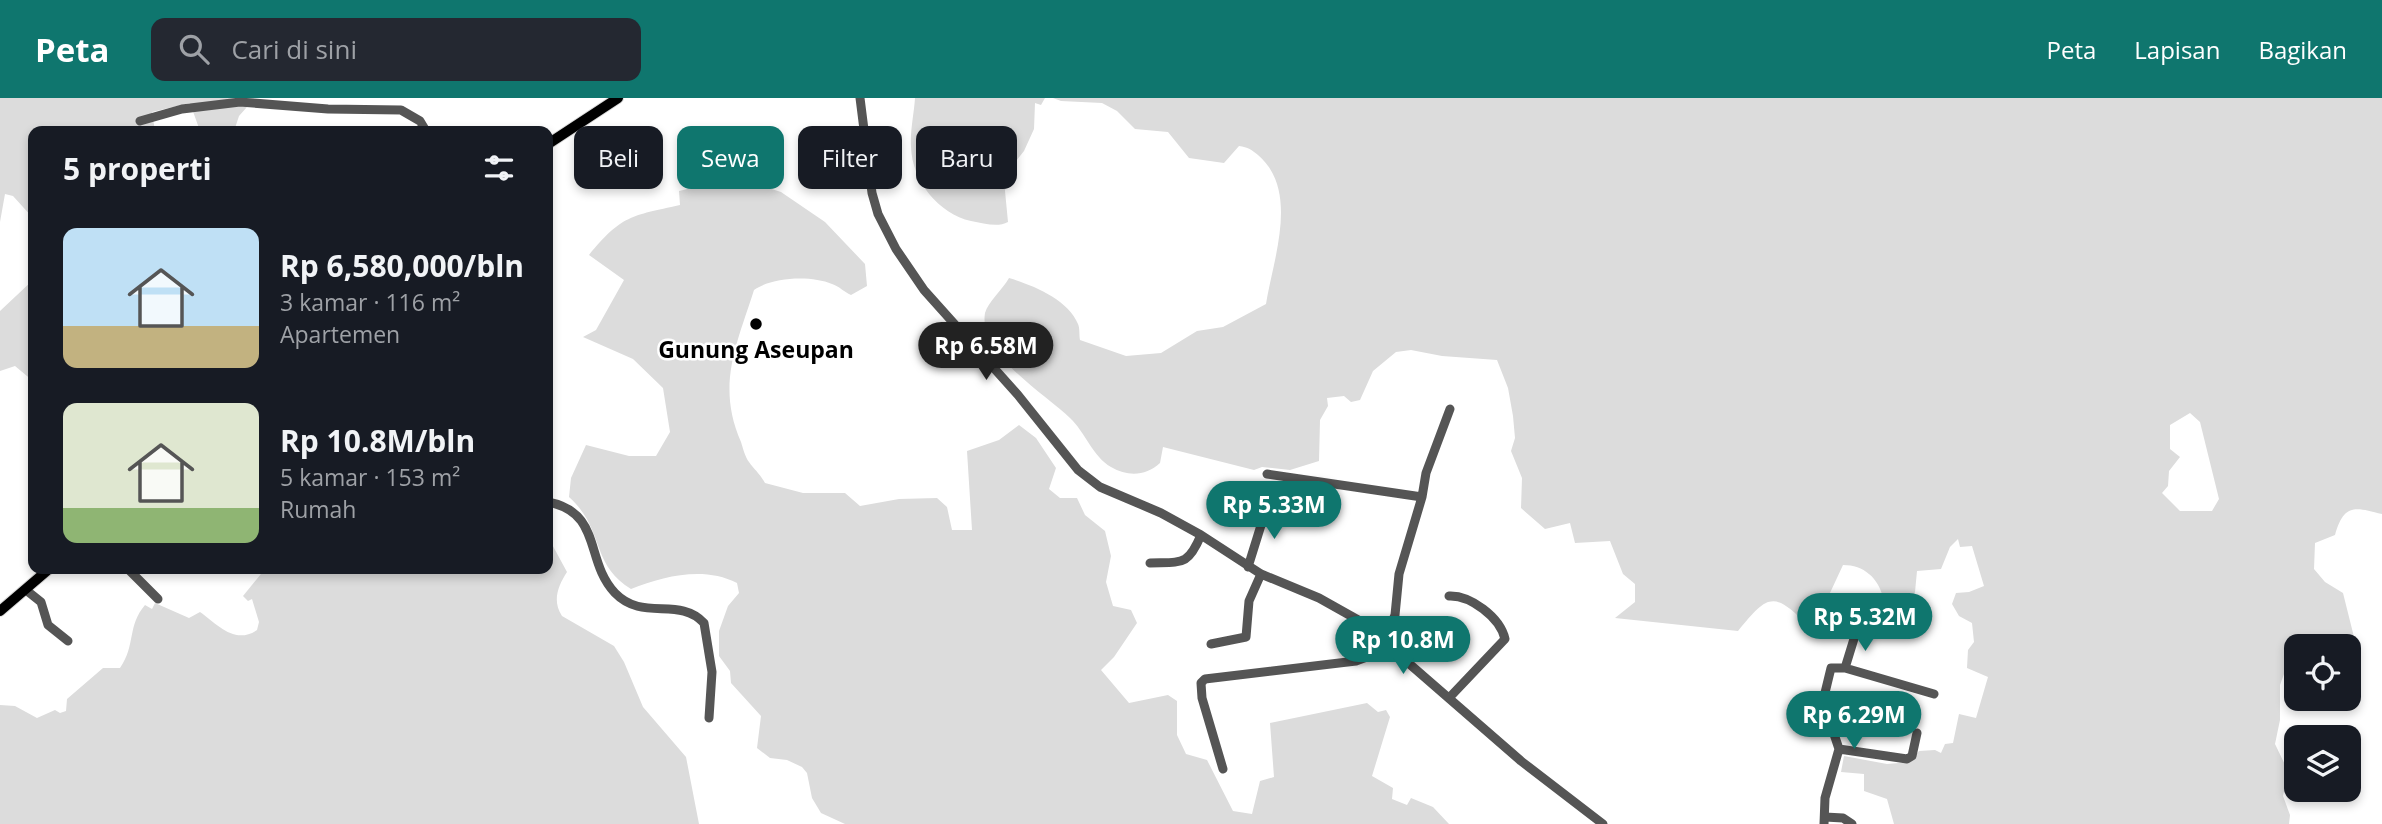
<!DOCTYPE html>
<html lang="id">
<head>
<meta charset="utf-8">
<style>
  body { margin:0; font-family:"Open Sans",sans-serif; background:#242831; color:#f1f3f6; height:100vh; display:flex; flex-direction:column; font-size:26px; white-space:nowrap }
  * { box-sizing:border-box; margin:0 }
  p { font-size:23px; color:#9ea1a6 }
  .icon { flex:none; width:38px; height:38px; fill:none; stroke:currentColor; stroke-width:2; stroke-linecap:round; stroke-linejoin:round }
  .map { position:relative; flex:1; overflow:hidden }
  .details { position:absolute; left:28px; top:28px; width:525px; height:448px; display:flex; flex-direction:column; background:#171b24; border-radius:14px; box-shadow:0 4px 10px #0003 }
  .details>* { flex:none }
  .hud { position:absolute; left:574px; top:28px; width:665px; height:63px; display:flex; gap:14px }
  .fabs { position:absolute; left:2284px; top:536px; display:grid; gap:14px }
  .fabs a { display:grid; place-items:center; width:77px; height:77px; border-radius:14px; background:#171b24; box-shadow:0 4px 10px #0003; font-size:35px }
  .price { position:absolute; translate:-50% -60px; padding:0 16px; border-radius:24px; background:#0f766e; color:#fff; font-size:23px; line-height:46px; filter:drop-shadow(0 2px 4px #0008) }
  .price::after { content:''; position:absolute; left:50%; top:42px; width:21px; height:16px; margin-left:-10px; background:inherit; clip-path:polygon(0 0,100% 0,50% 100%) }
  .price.on { background:#222; color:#fff }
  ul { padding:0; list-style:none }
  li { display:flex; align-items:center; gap:21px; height:175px; padding:0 35px }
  li span { display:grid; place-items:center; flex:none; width:196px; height:140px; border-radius:14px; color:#555 }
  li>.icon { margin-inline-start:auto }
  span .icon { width:84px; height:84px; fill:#fffc; stroke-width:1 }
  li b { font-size:30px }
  h2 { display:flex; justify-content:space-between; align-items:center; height:84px; padding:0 35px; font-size:30px }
  .tag { padding:0 24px; border-radius:14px; background:#171b24; box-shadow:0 4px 10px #0003; font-size:24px; line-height:63px }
  .tag.on { background:#0f766e; color:#fff }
  header { display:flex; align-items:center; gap:42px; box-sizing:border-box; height:98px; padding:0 35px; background:#0f766e; color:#fff }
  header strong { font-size:33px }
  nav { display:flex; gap:38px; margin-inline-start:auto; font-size:24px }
  .search { width:490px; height:63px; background:#242831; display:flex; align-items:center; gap:18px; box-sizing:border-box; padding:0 24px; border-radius:14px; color:#9ea1a6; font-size:26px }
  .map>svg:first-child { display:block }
  .green { fill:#dcdcdc; fill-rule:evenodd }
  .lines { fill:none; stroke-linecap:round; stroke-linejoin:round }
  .major-casing { stroke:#dbdbdb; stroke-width:12 }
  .minor { stroke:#555; stroke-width:9 }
  .major { stroke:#000; stroke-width:10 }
  .poi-dot { fill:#000; stroke:#fff; stroke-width:2.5 }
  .labels { text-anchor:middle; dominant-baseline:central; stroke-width:5; stroke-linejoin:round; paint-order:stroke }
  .poi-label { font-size:23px; font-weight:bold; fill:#000; stroke:#fff }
</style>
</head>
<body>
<header>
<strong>Peta</strong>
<div class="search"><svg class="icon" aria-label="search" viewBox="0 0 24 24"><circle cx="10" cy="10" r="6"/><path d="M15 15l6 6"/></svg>Cari di sini</div>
<nav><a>Peta</a><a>Lapisan</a><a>Bagikan</a></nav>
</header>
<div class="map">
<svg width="2382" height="726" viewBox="0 0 2382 726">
  <rect width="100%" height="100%" fill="#fff"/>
  <path class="green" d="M 0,0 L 255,0 L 239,18 L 234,33 L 200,33 L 190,5 L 152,14 L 155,33 L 33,33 L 33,120 L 13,98 L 5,96 L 0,124 Z
    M 915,0 L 1045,0 L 1041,7 L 1035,5 L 1034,31 L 1024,53 L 1007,74 L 1005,93 L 1008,124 C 997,130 984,125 971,123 C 939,116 912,83 911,49 C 910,32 914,16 915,0 Z
    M 1053,0 L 2382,0 L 2382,416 C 2355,409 2344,405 2335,437 L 2315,445 L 2314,471 L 2325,484 L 2343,495 L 2354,539 L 2354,578 L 2349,577 L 2348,548 L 2296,548 L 2296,574 L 2284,576 L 2280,587 L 2280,622 L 2275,646 L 2288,673 L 2283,698 L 2290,717 L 2289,726 L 1894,726 L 1887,701 L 1864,693 L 1864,676 L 1841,674 L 1844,658 L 1887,666 L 1910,664 L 1919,653 L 1935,652 L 1941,655 L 1945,646 L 1953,645 L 1959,616 L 1976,620 L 1988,579 L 1967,570 L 1968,552 L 1974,544 L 1972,525 L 1959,518 L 1952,506 L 1956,495 L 1969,494 L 1984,488 L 1972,448 L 1960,449 L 1958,441 L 1950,449 L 1941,471 L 1917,473 L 1915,494 L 1909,508 L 1883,499 C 1878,480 1864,467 1843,467 L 1816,525 L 1808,528 C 1773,491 1767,498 1738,533 L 1615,520 L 1635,504 L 1635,486 L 1623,476 L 1610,443 L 1575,445 L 1570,425 L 1545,431 L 1521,410 L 1522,380 L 1511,353 L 1515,340 L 1513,318 L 1508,290 L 1497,262 L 1442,258 L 1411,252 L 1396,254 L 1373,273 L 1360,302 L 1351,304 L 1344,298 L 1327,300 L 1328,308 L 1320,322 L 1319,363 L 1290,372 L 1262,369 L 1254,372 L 1163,349 L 1160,365 C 1146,378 1128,379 1111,369 C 1093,359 1085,334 1070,320 C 1045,296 978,256 985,215 C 988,204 1003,191 1009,180 C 1032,187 1068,201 1078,226 C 1080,230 1079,237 1080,242 L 1126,258 L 1161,255 L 1197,233 L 1223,229 L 1266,206 C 1273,161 1300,93 1258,57 C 1252,52 1248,49 1239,48 L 1224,65 L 1189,60 L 1168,34 L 1135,31 L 1117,13 L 1102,5 L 1061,3 ZM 2190,315 L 2200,324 L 2219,401 L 2212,413 L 2180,413 L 2162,395 L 2168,388 L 2169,373 L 2180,359 L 2170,351 L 2170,327 Z
    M 753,85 L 781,94 L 825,124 L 865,166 L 867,188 L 851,197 C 844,194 839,188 832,186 C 811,177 772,179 754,192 C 737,246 716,287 741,344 C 743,350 745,359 749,364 C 754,371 760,376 765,385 L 803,395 L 845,395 L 860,408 L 899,401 L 937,400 L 947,409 L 952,432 L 972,432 L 967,353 L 999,342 L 1019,327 L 1036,340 L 1056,370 L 1049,391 L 1060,400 L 1077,400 L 1085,417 L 1105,433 L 1111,458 L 1106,484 L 1113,508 L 1131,512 L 1137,525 L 1114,559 L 1101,572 L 1129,605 L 1168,597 L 1177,603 L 1177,637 L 1186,656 L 1207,662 L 1233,713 L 1252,716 L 1260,683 L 1274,679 L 1270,625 L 1367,605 L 1378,614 L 1386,612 L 1390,619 L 1372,678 L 1393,690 L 1392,701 L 1407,707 L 1411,700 L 1433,709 L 1449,726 L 845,726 L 821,715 L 812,700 L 807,675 L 802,669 L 787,662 L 770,660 L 757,650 L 761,618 L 731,585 L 730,573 L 719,558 L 719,533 L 728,508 L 739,495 L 737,485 C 704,468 664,478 631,491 C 590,466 605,431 569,399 L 571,380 L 586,347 L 629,358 L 656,358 L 670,334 L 663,290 L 633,261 L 583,239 L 596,232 L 624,182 L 589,157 C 622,117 631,118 680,107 L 679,93 L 696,89 Z
    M 33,182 L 33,283 L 15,268 L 0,273 L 0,213 Z
    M 548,439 L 567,474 C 558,488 552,503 562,518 L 614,548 L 624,564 L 643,609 L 686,659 L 699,726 L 0,726 L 0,607 L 15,608 L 37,620 L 55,612 L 60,615 L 66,613 L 67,601 L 103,570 L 120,570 C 136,547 127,528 145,507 L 152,511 L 155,505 L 189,520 L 200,514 C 218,527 235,547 257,532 L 259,524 L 252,501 L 248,503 L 243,498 L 265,471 L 548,471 Z"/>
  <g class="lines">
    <defs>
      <path id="major" d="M 548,46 L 618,0
        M 0,513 L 49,471"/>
    </defs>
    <use href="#major" class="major-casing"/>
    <path class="minor" d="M 860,0 L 872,95 L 878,116 L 896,151 L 924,192 L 1018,297 L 1078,372 L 1100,389 L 1161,415 L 1201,437 L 1261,476 L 1319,500 L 1360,523 L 1521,663 L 1603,726
      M 140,23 L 182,11 L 240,4 L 328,11 L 401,12 L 420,23 L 426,33
      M 548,329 L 548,345
      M 1267,376 L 1422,399
      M 548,404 C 603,415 584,462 615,495 C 643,524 679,498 704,525 L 712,574 L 709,620
      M 1150,465 C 1182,464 1188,468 1201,437
      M 1248,469 L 1267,408
      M 128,471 L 158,501
      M 26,492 L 41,504 L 48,527 L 68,543
      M 1384,542 L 1395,517 L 1399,476 L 1422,399 L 1426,375 L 1450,311
      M 1211,546 L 1246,539 L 1249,503 L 1261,476
      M 1845,570 L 1857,531
      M 1449,600 L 1505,541 C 1500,519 1470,497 1449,498
      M 1839,651 L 1907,661 L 1912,658 L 1917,635
      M 1223,671 L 1202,600 L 1201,585 L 1205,581 L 1356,563 L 1391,550
      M 1825,719 L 1843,720 L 1852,726
      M 1824,726 L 1825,700 L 1839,651 L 1823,603 L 1831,570 L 1845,570 L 1934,596"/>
    <use href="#major" class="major"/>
  </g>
  <circle class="poi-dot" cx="756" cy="226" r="7"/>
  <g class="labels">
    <g class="poi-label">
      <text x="756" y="251">Gunung Aseupan</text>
    </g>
  </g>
</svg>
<div class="fabs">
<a><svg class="icon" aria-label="locate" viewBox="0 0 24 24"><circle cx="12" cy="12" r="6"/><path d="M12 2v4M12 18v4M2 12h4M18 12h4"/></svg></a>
<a><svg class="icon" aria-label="layers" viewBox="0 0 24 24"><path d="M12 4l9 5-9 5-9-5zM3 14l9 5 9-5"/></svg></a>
</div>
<b class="price on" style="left:986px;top:284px">Rp 6.58M</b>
<b class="price" style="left:1274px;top:443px">Rp 5.33M</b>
<b class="price" style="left:1865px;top:555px">Rp 5.32M</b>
<b class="price" style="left:1403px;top:578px">Rp 10.8M</b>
<b class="price" style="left:1854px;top:653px">Rp 6.29M</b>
<div class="hud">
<a class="tag">Beli</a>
<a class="tag on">Sewa</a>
<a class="tag">Filter</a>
<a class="tag">Baru</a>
</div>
<section class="details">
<h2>5 properti<svg class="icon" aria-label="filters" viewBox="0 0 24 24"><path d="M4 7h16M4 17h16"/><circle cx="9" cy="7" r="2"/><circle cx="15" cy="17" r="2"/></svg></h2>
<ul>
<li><span style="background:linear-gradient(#bfe0f5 70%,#c2b280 0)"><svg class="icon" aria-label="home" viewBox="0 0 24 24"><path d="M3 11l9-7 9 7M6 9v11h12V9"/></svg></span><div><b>Rp 6,580,000/bln</b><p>3 kamar · 116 m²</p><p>Apartemen</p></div></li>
<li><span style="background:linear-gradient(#dfe7d0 75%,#8fb573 0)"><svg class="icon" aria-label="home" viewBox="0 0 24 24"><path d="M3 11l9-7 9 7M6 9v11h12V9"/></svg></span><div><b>Rp 10.8M/bln</b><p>5 kamar · 153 m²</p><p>Rumah</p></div></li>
</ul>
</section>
</div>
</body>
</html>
